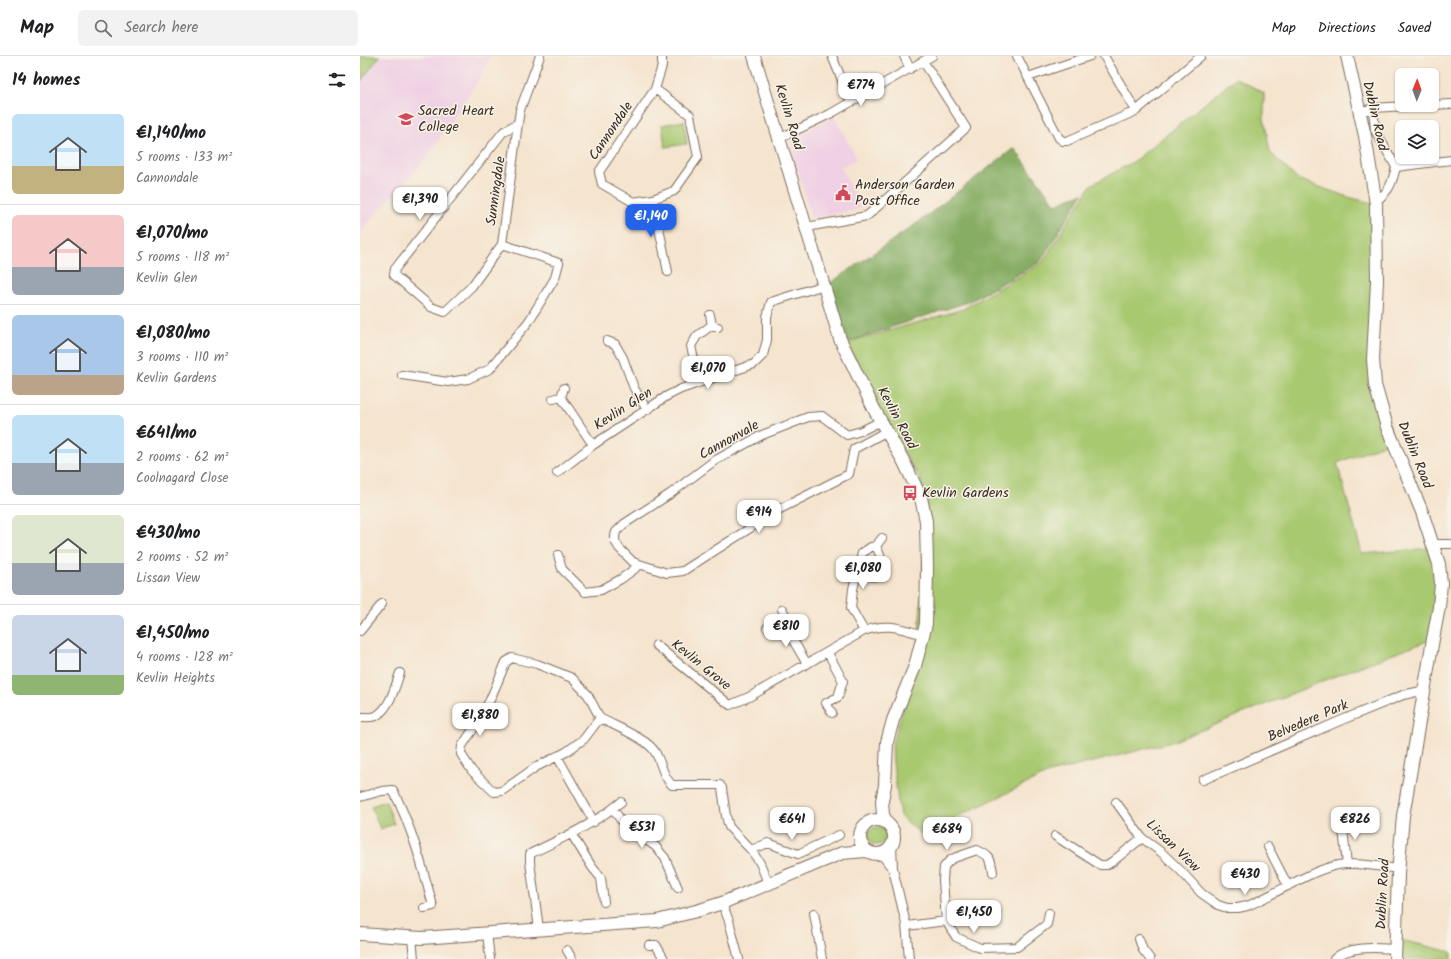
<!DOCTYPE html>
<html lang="en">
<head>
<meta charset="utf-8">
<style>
  body { margin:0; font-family:Kalam,sans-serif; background:#f2f2f2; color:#202124; height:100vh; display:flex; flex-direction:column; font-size:15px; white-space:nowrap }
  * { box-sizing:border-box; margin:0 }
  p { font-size:13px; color:#757577 }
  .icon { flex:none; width:22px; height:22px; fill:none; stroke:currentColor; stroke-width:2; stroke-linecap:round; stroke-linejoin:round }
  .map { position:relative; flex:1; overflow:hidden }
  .panel { display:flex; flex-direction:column; background:#fff; width:360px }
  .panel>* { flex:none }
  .needle { width:26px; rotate:1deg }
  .controls { position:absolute; left:1035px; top:12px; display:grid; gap:8px }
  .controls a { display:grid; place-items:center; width:44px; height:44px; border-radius:6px; background:#fff; box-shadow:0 1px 3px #0004; font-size:20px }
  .price { position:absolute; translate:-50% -34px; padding:0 9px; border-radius:8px; background:#fff; color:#222; font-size:13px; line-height:26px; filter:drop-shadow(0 1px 2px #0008) }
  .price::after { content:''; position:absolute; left:50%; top:24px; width:12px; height:9px; margin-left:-6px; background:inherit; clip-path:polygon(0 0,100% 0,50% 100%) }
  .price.current { background:#2563eb; color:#fff }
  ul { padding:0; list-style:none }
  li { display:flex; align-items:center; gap:12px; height:100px; padding:0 12px }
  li+li { border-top:1px solid #e0e0e0 }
  li span { display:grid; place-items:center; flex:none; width:112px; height:80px; border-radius:6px; color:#555 }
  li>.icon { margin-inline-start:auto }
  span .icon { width:48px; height:48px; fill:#fffc; stroke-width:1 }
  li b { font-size:17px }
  h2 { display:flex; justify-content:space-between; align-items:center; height:48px; padding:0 12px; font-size:17px }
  header { display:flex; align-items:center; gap:24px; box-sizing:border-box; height:56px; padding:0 20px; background:#fff; border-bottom:1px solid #e0e0e0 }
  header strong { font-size:19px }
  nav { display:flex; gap:22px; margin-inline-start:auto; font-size:14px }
  .search { width:280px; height:36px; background:#f2f2f2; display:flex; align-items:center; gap:10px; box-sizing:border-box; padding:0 14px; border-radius:6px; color:#757577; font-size:15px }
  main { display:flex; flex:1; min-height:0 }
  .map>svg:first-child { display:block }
  .built { fill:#f0d0e4 }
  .green { fill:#a9c971; stroke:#727a48 }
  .forest { fill:#86ad63; stroke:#606c40 }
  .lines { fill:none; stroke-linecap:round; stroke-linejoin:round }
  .street-casing { stroke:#7c6b5c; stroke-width:10 }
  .secondary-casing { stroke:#7c6b5c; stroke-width:14 }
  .street { stroke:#fff; stroke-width:8 }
  .secondary { stroke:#fff; stroke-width:12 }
  .labels { text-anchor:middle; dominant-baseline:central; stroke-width:3; stroke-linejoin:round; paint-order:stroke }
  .poi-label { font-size:14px; fill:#3b2a1e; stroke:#f7f3e8; text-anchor:start }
  .street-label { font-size:14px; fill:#3b2a1e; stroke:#f7f3e8 }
</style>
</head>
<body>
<header>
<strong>Map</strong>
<div class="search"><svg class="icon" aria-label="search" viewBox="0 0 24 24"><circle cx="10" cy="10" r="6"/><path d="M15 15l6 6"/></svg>Search here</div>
<nav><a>Map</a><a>Directions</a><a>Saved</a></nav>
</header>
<main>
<section class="panel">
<h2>14 homes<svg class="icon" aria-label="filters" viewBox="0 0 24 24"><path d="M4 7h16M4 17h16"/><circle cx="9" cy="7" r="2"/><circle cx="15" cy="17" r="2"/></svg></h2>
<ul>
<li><span style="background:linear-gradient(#bfe0f5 65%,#c2b280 0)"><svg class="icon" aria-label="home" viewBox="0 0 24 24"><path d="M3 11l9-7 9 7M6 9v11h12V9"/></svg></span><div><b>€1,140/mo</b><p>5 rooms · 133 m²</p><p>Cannondale</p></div></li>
<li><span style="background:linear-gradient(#f6c9c9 65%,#9aa5b1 0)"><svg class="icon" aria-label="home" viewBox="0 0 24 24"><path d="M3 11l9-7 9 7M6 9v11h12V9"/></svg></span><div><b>€1,070/mo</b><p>5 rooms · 118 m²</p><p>Kevlin Glen</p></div></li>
<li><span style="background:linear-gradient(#a9c7e8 75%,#b9a48a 0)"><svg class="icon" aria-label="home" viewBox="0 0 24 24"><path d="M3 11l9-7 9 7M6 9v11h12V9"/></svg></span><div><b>€1,080/mo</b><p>3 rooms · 110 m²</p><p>Kevlin Gardens</p></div></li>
<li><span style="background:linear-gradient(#bfe0f5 60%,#9aa5b1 0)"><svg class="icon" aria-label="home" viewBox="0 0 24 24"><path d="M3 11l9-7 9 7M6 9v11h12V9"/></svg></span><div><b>€641/mo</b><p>2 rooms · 62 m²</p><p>Coolnagard Close</p></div></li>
<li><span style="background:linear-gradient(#dfe7d0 60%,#9aa5b1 0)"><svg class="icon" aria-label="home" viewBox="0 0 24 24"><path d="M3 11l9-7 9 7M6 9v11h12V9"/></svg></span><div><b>€430/mo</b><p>2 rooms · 52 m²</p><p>Lissan View</p></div></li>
<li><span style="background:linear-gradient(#c9d6e8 75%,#8fb573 0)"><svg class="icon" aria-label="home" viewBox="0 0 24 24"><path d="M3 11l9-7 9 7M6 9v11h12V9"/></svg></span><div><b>€1,450/mo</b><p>4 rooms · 128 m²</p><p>Kevlin Heights</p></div></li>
</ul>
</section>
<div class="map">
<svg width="1091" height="903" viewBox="0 0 1091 903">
  <rect width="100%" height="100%" fill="#f7f3e8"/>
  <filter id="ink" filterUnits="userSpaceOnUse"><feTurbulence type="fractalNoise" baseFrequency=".025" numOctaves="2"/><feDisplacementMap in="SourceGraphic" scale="8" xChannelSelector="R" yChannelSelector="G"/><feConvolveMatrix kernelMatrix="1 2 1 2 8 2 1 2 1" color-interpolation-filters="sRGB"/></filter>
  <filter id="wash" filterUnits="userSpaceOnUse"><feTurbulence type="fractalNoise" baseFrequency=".012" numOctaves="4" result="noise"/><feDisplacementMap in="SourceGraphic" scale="16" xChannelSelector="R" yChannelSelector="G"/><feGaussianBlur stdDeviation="0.9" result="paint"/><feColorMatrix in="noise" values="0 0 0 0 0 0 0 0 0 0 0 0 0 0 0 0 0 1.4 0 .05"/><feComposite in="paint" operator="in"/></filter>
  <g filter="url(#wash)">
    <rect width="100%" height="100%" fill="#f5e4ce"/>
    <path class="built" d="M 0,0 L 131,0 L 119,23 L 66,103 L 7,168 L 0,179 Z
      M 474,60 L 497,103 L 481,111 L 500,153 L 451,162 L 430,84 Z"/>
    <path class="green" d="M 0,0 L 20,0 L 0,26 Z
      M 876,22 L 904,37 L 904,62 L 910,96 L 937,123 L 988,141 L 1016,148 L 1013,303 L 1033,385 L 977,407 L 1002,498 L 1071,492 L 1079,508 L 1073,583 L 988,615 L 812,686 L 689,717 L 561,778 L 540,760 L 533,707 L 532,688 L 545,647 L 557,613 L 567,443 L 560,423 L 530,373 L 487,288 L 498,283 L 525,276 L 603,253 L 682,207 L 731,129 L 773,106 Z
      M 324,65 L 327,88 L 305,91 L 302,69 Z
      M 26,745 L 34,768 L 20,773 L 11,750 Z
      M508 780a9 9 0 1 1 18 0a9 9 0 1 1-18 0Z
      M 1037,883 L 1091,896 L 1091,903 L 1037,903 Z"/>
    <path class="forest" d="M 654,92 L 695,148 L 723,137 L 680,206 L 611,245 L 484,287 L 466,230 L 556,168 Z"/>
  </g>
  <g filter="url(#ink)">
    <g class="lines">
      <defs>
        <path id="street" d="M 472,0 L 491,46
          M 544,0 L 550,13
          M 657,0 L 699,82 L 703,85 L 707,85 L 776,55 L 841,0
          M 744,0 L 776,55
          M 668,21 L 730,0
          M 295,33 L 330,59 L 338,101 L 314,135 L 293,143 L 273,146 L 242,128 L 239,116 L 295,33 L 302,10 L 302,0
          M 1072,49 L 1091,48
          M 1013,52 L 1015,74 L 1036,111
          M 999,56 L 1013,52 L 1063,49
          M 158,67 L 143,76 L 35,213 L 34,219 L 71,251 L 85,256 L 112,230 L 142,188 L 158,67 L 160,54 L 180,0
          M 420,82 L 470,58 L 572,0
          M 293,143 L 308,216
          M 1016,145 C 1030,135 1032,127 1036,111 L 1091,104
          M 447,171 L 507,160 L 606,72 L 563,5
          M 350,259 L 352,269 L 358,271
          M 247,285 L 255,288 L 263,302 L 274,332 L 287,354
          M 42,319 L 88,326 L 108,323 L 130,313 L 169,265 L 195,222 L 199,207 L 142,188
          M 339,326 L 331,290 L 337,280 L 352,269
          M 201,341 L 233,389
          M 193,343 L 201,341 L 204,332
          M 521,365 L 501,375 L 487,379 L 462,360 L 448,361 L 402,379 L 354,405 L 310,438 L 264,468 L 256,476 L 255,480 L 255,485 L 259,492 L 273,506 L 307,517 L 323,515 L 420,453 L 489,418 L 494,393 L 527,375
          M 197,417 L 233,389 L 307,340 L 321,333 L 394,308 L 403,299 L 407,284 L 407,261 L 411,246 L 464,229
          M 1073,488 L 1091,488
          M 198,499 L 202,513 L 225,536 L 241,534 L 261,523 L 280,509
          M 520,499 L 516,490 L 522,482
          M 497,515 C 507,519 512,524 522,517
          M 407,572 L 430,579 L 447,608
          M 0,575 L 22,548
          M 504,575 L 491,552 L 493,533 L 502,497 L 511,491 L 516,490
          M 420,576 L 427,562 L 422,553
          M 296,589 L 370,649 L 389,641 L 504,575 C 528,566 541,573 564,579
          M 468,597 L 483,625 L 478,641 L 466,647 L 472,657
          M 152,602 L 177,608 L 212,622 L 228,639 L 240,662 L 224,683 L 206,696 L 176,711 L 142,735 L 134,736 L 112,715 L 101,698 L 102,690 L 116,669 L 130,644 L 146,606 Z
          M 0,661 C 5,661 12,662 16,660 C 30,652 35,631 40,617
          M 240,662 C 254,670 288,683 295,696 C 302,707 302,720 312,729 L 360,729 L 362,732 L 366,760 L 369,771 L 391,794 L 400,807 L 408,827
          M 197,700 L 234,766
          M 843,724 L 982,664 L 1043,639 L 1065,634
          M 0,741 L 22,735 L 33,734 C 52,772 62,809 73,850 L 64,852
          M 756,746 L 782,782 L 801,796 L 822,816 L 841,837 L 858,849 L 867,852 L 878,852 L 887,850 C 915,839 958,809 986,808 C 1003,807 1022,811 1039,813
          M 253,753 L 260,763 L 274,776 L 295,790 L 305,802 L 318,832
          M 982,765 L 987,808
          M 212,779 L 232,811 L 241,822 L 244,846
          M 695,780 L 740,809 L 747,809 L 753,805 L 782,782
          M 532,790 L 533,813 L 546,868 L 549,903
          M 908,791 L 928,830
          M 391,794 L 408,787 L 438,798 L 479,779
          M 521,798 L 532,812
          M 362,847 L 369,865 L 379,903
          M 454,857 L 462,903
          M 586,865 L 583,824 L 584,811 L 589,805 L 594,802 L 617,794 C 630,800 631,802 633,816
          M 547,870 L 586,865 L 596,881 L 620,892 L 657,891 L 687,868 L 689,857
          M 179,873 L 170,806 L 170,798 C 202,782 233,769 261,746
          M 127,877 L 130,903
          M 52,881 L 54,903
          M 779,883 L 783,894 L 790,903
          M 289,889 L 296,889 L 304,903
          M 207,894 L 212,903
          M 974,903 C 988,889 1017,892 1035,893"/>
        <path id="secondary" d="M 394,0 L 480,283 L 514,353 L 544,406 L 561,442 L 566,465 L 567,512 L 566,568 L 555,610 L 533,664 L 527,686 L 525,729 L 522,745 L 523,759 L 527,767
          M 987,0 L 1005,80 L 1016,148 L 1017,225 L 1013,303 L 1015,329 L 1027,371 L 1062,456 L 1079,508 L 1081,527 L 1079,551 L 1073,583 L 1043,760 L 1038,818 L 1035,903
          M500 781a17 17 0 1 1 34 0a17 17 0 1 1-34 0Z
          M 0,878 L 62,882 L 297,865 L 340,854 L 362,847 L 482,797 L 506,795"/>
      </defs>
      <use href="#street" class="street-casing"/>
      <use href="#secondary" class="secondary-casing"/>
      <use href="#street" class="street"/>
      <use href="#secondary" class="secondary"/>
    </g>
  </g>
  <defs>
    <symbol id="university-bare" viewBox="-9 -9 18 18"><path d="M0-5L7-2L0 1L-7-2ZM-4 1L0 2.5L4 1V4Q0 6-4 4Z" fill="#d1495b" stroke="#f7f3e8" stroke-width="2.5" paint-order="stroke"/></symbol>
    <symbol id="civic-bare" viewBox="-9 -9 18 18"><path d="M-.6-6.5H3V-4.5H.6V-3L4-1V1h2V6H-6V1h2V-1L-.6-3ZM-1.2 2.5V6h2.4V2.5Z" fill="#d1495b" stroke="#f7f3e8" stroke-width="2.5" paint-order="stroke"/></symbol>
    <symbol id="bus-bare" viewBox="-9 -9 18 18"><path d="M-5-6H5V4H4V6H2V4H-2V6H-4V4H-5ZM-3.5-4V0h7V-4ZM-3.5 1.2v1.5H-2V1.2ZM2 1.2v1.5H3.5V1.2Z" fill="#d1495b" stroke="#f7f3e8" stroke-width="2.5" paint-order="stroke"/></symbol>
  </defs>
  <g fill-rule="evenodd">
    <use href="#university-bare" x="35" y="52" width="22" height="22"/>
    <use href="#civic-bare" x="472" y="126" width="22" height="22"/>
    <use href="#bus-bare" x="539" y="426" width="22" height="22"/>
  </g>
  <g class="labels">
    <g class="poi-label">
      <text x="58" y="55">Sacred Heart<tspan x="58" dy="16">College</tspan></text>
      <text x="495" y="129">Anderson Garden<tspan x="495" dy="16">Post Office</tspan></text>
      <text x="562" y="437">Kevlin Gardens</text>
    </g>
    <g class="street-label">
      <text transform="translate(1015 60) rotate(77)">Dublin Road</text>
      <text transform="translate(429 61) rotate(73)">Kevlin Road</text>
      <text transform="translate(251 75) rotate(-56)">Cannondale</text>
      <text transform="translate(136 135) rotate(-82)">Sunningdale</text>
      <text transform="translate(263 353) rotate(-33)">Kevlin Glen</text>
      <text transform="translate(537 362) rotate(62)">Kevlin Road</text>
      <text transform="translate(369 384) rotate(-29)">Cannonvale</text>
      <text transform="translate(1055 399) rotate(68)">Dublin Road</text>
      <text transform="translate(341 609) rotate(39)">Kevlin Grove</text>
      <text transform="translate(948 665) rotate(-23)">Belvedere Park</text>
      <text transform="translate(813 790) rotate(44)">Lissan View</text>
      <text transform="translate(1023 838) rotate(-87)">Dublin Road</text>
    </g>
  </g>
</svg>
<div class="controls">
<a><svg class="needle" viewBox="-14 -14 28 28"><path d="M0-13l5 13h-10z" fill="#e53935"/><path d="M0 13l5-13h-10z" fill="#757577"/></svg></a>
<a><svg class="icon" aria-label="layers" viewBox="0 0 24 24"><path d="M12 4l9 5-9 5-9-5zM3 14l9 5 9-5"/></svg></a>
</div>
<b class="price" style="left:501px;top:51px">€774</b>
<b class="price" style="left:60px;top:165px">€1,390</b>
<b class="price current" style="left:291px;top:182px">€1,140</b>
<b class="price" style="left:348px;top:334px">€1,070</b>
<b class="price" style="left:399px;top:478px">€914</b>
<b class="price" style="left:503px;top:534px">€1,080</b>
<b class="price" style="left:426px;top:592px">€810</b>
<b class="price" style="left:120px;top:681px">€1,880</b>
<b class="price" style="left:432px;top:785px">€641</b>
<b class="price" style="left:995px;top:785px">€826</b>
<b class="price" style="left:282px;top:793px">€531</b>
<b class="price" style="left:587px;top:795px">€684</b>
<b class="price" style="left:885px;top:840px">€430</b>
<b class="price" style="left:614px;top:878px">€1,450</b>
</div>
</main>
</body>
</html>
